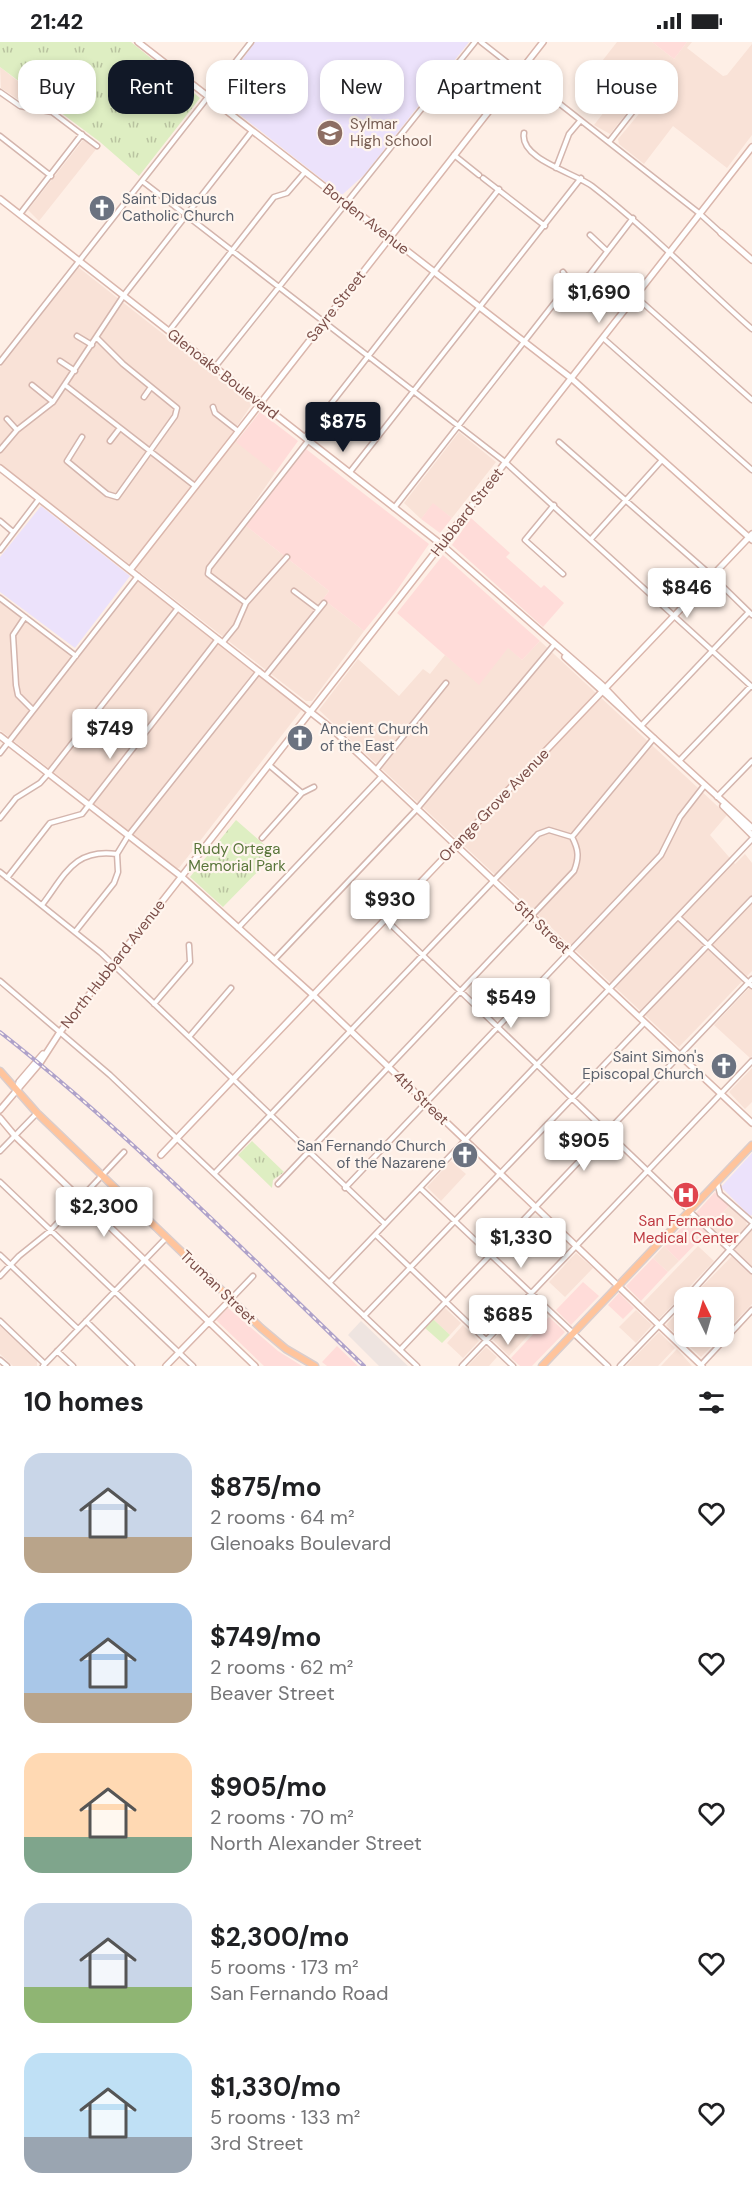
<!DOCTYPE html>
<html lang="en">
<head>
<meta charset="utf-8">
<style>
  body { margin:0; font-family:"DM Sans",sans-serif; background:#f6f6f6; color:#202124; height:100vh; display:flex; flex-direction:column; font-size:22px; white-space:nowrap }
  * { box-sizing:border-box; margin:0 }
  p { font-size:20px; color:#757577 }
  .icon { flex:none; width:33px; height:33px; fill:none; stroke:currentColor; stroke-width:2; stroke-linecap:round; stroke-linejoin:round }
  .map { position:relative; height:1324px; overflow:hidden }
  .side { display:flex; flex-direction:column; background:#fff; flex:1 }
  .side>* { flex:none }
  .banner { position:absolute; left:18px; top:18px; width:717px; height:54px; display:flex; gap:12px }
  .needle { width:39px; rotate:355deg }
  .controls { position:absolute; left:674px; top:1245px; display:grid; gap:12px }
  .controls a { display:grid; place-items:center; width:60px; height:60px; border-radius:12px; background:#fff; box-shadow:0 3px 9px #0003; font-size:30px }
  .price { position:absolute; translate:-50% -51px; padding:0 14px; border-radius:6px; background:#fff; color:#222; font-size:20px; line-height:39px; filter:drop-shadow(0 2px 3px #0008) }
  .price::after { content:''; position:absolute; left:50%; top:36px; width:18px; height:14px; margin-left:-9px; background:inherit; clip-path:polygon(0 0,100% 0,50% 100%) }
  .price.selected { background:#111827; color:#fff }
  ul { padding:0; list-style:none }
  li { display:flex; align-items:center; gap:18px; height:150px; padding:0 24px }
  li span { display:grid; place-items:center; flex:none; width:168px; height:120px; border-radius:18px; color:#555 }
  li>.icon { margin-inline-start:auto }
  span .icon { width:72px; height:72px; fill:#fffc; stroke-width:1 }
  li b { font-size:26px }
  h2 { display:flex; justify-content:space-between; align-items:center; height:72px; padding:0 24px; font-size:26px }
  .pill { padding:0 21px; border-radius:18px; background:#fff; box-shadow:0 3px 9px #0003; font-size:21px; line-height:54px }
  .pill.selected { background:#111827; color:#fff }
  .status { display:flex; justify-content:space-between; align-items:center; height:42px; padding:0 30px; background:#fff; direction:ltr }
  .status svg { height:16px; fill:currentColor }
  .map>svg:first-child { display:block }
  .residential { fill:#f9e2d7 }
  .commercial { fill:#ffdcd9 }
  .industrial { fill:#eee4e0 }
  .education { fill:#ece2fb }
  .grass { fill:#deeec2 }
  .park { fill:url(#park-tufts) }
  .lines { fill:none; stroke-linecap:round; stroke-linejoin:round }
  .street-casing { stroke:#d4b5ad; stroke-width:7 }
  .secondary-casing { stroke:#dab6ac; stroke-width:8 }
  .primary-casing { stroke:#dacdcc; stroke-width:9 }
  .street { stroke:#fff; stroke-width:4 }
  .secondary { stroke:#fff; stroke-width:5 }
  .primary { stroke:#ffc49c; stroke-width:6 }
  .rail-casing { stroke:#afa2ca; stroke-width:4 }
  .rail { stroke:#fff5ee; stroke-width:1.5; stroke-dasharray:4.5; stroke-linecap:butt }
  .labels { text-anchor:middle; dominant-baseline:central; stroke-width:4.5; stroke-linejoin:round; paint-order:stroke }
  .education-label { font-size:15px; fill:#785e54; stroke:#fff5ee; text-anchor:start }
  .worship-label { font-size:15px; fill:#5b616d; stroke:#fff5ee; text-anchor:start }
  .street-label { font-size:15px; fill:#7b4e48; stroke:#fff5ee }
  .park-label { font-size:15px; fill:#587539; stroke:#fff5ee }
  .health-label { font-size:15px; fill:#be3a42; stroke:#fff5ee }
</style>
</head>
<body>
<div class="status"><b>21:42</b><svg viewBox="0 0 49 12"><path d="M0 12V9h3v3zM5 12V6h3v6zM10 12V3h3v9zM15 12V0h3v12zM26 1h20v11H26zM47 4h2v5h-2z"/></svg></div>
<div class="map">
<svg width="752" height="1324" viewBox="0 0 752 1324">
  <defs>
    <pattern id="park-tufts" width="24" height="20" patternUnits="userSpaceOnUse" patternTransform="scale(1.5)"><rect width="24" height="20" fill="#deeec2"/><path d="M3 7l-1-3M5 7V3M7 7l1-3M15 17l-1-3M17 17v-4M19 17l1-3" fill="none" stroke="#b9c3a0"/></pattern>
  </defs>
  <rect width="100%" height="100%" fill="#feefe6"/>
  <path class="residential" d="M 617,0 L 652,0 L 674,17 L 687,0 L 692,0 L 687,6 L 723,34 L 727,33 L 752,2 L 752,93 L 727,126 L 673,84 L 644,122 L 619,102 L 618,97 L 658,49 L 658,42 L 654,38 L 646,41 L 644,49 L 610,92 L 594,83 L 625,43 L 599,23 Z
    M 0,25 L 48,63 L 47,65 L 19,58 L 1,46 Z
    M 83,98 L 97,106 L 39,179 L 28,168 Z
    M 78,225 L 252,362 L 231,393 L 275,431 L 241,480 L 329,549 L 323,557 L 364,589 L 312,659 L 306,659 L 0,422 L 0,325 Z
    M 459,390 L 496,420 L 452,476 L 433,462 L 421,477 L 404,461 Z
    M 137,538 L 303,666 L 179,826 L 176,826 L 0,688 L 0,560 L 76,617 Z
    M 540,599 L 727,773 L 710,793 L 735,822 L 745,812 L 752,821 L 752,929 L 679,1005 L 319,668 L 358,617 L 399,654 L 423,627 L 430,632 L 445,613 L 479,642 L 508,605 L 522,618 Z
    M 749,946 L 752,948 L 752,1014 L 750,1016 L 714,983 Z
    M 752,1026 L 752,1060 L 745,1067 L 729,1050 Z
    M 451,1119 L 466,1132 L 441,1159 L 427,1145 Z
    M 730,1163 L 746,1179 L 747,1184 L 729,1203 L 710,1184 Z
    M 751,1189 L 752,1189 L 752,1225 L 734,1207 Z
    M 664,1204 L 679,1219 L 668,1230 L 653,1216 Z
    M 698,1204 L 714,1219 L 659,1277 L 643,1261 Z
    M 576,1211 L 593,1226 L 565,1255 L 549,1240 Z
    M 732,1214 L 752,1233 L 752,1262 L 723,1292 L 723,1256 L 692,1255 Z
    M 684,1264 L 684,1294 L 721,1295 L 701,1315 L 666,1283 Z
    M 445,1266 L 461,1281 L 450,1293 L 433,1277 Z
    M 636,1268 L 652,1283 L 636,1301 L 619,1285 Z
    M 520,1270 L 536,1285 L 509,1314 L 493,1298 Z
    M 463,1283 L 479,1299 L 463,1316 L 447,1301 Z
    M 0,1284 L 37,1319 L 37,1324 L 13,1324 L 0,1312 Z
    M 659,1290 L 675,1306 L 658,1324 L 626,1324 Z
    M 486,1305 L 497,1315 L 489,1324 L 468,1324 Z
    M 677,1307 L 692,1324 L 661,1324 Z"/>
  <path class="commercial" d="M 652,0 L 687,0 L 674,17 Z
    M 260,370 L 298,399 L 275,431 L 236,400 Z
    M 306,407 L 429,502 L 395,551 L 364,589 L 323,557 L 329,549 L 246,484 Z
    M 433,461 L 452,476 L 440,491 L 421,477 Z
    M 471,476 L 510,511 L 506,515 L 541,546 L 544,543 L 564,561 L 543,585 L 452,503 Z
    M 443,513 L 540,599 L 522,618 L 508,606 L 479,643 L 397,571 Z
    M 715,1150 L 730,1163 L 710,1184 L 696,1171 Z
    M 692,1175 L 707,1190 L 679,1219 L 664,1204 Z
    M 653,1216 L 668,1230 L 641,1259 L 626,1244 Z
    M 583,1240 L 599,1254 L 571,1283 L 556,1268 Z
    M 619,1251 L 634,1266 L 623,1277 L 608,1263 Z
    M 228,1266 L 278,1309 L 302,1324 L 264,1324 L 216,1278 Z
    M 549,1275 L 565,1290 L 532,1324 L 520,1324 L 511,1316 Z
    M 337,1304 L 358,1324 L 327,1324 L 322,1320 Z"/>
  <path class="industrial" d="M 361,1279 L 408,1324 L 379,1324 L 348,1293 Z"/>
  <path class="education" d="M 255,0 L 469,0 L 364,133 L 342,153 L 216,54 Z
    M 41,464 L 130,534 L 75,606 L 0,550 L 0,515 Z
    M 752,1111 L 752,1173 L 750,1174 L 721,1145 Z"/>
  <path class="grass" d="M 433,1277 L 450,1293 L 442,1301 L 425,1286 Z"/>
  <path class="park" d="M 0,0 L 131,0 L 200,56 L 139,134 L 100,100 L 0,25 Z
    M 236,778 L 275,812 L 223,865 L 190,835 Z
    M 252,1099 L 284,1130 L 273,1138 L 272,1146 L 238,1113 Z"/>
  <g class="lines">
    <defs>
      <path id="street" d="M 481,0 L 699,171 L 721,191
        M 0,50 L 20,64 L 52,70 L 97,104
        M 524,91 C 519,117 575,131 592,144 C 649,188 698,239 752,287
        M 0,94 L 51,134
        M 609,100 L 651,46
        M 454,113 L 479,133
        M 556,126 L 569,92 L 580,79
        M 483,136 L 545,184
        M 142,139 L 505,420 L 752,645
        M 20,172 L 82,92
        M 590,193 L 607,209
        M 563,230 L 573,245
        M 635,254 L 752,358
        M 169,289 L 274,155 L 287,151 L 305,130
        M 77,294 L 92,303
        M 603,296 L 752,428
        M 60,319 L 75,329
        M 0,320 L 251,0
        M 215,325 L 475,0
        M 32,343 L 53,360
        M 65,343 L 195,444
        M 144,355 L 151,345
        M 213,365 L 215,371 L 238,389
        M 7,377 L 17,388
        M 82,395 L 67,419 L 107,452 L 117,455 L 175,374 L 177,366 L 123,322 L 97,296
        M 305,395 L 499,147
        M 110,399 L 120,386
        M 559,400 L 712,534 L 752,573
        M 0,408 L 17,388 L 53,360 L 124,253 L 252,89
        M 350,430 L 581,136
        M 554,463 L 525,498 L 563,532
        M 394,466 L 559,255 L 590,232 L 633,176
        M 0,479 L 13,490
        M 591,497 L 662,418
        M 0,508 L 39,457
        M 294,549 L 318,567
        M 0,556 L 76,614
        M 246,561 L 208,532 L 209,526 L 308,399
        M 25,575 L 13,593 L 16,643 L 18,653 L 33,668
        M 223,600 L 236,584 L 246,561 L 287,515
        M 266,633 L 324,561
        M 641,684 L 749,570
        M 0,711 L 138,534
        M 679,719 L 751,644
        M 269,723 L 302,751
        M 376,728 L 446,641
        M 717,755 L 752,719
        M 0,776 L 16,756 L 40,741 L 48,732 L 178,566
        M 262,796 L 302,751 L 314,745
        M 0,830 L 101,911 L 385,1182
        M 7,836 L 50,781 L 82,772 L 218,597
        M 42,863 C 65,833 74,806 117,812
        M 678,875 L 752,944
        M 385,877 L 752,1229
        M 238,886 L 382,734
        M 75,890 L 114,841 L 118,830 L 117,812 L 128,794 L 259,629
        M 274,918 L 416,768 L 554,603
        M 0,939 L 110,1033 L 417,1324
        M 154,962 L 190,920 L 189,903
        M 639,975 L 752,857
        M 189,995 L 231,946
        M 0,1109 L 37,1071
        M 215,1131 L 538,792 L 549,788 L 572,795 L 654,696
        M 0,1140 L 193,1324
        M 717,1140 L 720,1152 L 752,1180
        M 278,1142 L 574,829 C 579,816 579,808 572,795
        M 345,1146 L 661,813 L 680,775 L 704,744
        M 420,1146 L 608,1324
        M 376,1193 L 513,1324
        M 0,1213 L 78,1287
        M 0,1234 L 19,1214 L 50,1189 L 124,1110
        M 330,1240 L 752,797
        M 686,1256 L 752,1183
        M 231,1257 L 253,1234
        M 364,1274 L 644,981
        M 0,1279 L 45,1322
        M 86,1279 L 132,1324
        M 400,1308 L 752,937
        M 57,1309 L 73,1324
        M 0,1318 L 7,1324
        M 701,1323 L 752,1268
        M 43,1324 L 166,1196
        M 462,1324 L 752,1019
        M 620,1324 L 684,1257"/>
      <path id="secondary" d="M 138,0 L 571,336 L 752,498
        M 0,157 L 442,503 L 602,643 L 641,684
        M 721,191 L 752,218
        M 0,426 L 332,687 L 752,1081
        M 130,528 L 543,0
        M 565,615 L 752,786
        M 0,694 L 182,835 L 313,953 L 702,1324
        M 723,764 L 752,793
        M 17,1047 L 19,1040 L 43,1012
        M 0,1068 L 40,1021 L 60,990 L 752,105
        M 0,1076 L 15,1094 L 255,1324
        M 161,1113 L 752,492
        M 166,1324 L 231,1257"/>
      <path id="primary" d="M 0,1029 L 37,1071 L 261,1286 L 286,1307 L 315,1324
        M 542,1324 L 752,1103"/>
    </defs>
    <use href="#street" class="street-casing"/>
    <use href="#secondary" class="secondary-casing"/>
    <use href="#primary" class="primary-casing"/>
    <use href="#street" class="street"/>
    <use href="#secondary" class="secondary"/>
    <use href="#primary" class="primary"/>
    <defs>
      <path id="rail" d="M 0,990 C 130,1092 245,1210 364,1324"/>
    </defs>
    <use href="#rail" class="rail-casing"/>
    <use href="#rail" class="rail"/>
  </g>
  <defs>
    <symbol id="school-disc" viewBox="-11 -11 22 22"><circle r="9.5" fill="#8d6e63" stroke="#fff5ee"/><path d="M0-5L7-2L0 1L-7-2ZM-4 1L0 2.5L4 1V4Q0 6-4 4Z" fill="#fff"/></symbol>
    <symbol id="church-disc" viewBox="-11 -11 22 22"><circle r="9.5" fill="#6b7280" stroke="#fff5ee"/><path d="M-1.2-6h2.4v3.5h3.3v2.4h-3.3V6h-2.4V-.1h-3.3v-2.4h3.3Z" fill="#fff"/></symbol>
    <symbol id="hospital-disc" viewBox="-11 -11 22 22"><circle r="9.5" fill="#e0444e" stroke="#fff5ee"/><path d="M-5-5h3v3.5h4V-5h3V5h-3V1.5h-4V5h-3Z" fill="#fff"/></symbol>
  </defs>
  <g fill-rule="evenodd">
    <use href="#school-disc" x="315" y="76" width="30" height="30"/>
    <use href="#church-disc" x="87" y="151" width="30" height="30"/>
    <use href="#church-disc" x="285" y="681" width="30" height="30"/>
    <use href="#church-disc" x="709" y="1009" width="30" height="30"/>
    <use href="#church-disc" x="450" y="1098" width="30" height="30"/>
    <use href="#hospital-disc" x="671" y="1138" width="30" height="30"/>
  </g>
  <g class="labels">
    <g class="education-label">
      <text x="350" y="82">Sylmar<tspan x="350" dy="17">High School</tspan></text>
    </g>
    <g class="worship-label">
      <text x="122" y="157">Saint Didacus<tspan x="122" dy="17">Catholic Church</tspan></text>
      <text x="320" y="687">Ancient Church<tspan x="320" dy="17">of the East</tspan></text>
      <text x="704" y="1015" text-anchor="end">Saint Simon's<tspan x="704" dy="17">Episcopal Church</tspan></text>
      <text x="446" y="1104" text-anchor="end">San Fernando Church<tspan x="446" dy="17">of the Nazarene</tspan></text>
    </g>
    <g class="street-label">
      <text transform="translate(366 177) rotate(38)">Borden Avenue</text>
      <text transform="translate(336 264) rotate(-52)">Sayre Street</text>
      <text transform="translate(223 332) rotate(38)">Glenoaks Boulevard</text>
      <text transform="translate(467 470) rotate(-52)">Hubbard Street</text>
      <text transform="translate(494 763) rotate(-46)">Orange Grove Avenue</text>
      <text transform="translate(542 885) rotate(43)">5th Street</text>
      <text transform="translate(113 922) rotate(-52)">North Hubbard Avenue</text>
      <text transform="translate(421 1056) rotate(44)">4th Street</text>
      <text transform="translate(218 1245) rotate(44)">Truman Street</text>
    </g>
    <g class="park-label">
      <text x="237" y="807">Rudy Ortega<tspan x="237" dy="17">Memorial Park</tspan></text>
    </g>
    <g class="health-label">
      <text x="686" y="1179">San Fernando<tspan x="686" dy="17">Medical Center</tspan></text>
    </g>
  </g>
</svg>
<div class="controls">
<a><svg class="needle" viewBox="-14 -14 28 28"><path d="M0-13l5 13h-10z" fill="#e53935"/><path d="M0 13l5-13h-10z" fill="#757577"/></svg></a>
</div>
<b class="price" style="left:599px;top:282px">$1,690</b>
<b class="price selected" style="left:343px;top:411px">$875</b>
<b class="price" style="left:687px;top:577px">$846</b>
<b class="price" style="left:110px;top:718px">$749</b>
<b class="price" style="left:390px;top:889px">$930</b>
<b class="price" style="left:511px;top:987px">$549</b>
<b class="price" style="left:584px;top:1130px">$905</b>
<b class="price" style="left:104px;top:1196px">$2,300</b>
<b class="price" style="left:521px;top:1227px">$1,330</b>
<b class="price" style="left:508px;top:1304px">$685</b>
<div class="banner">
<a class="pill">Buy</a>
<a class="pill selected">Rent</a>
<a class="pill">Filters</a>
<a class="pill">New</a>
<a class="pill">Apartment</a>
<a class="pill">House</a>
</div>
</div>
<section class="side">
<h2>10 homes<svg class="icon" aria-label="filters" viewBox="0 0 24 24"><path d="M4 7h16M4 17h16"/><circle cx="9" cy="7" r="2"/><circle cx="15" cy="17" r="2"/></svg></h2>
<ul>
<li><span style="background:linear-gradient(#c9d6e8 70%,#b9a48a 0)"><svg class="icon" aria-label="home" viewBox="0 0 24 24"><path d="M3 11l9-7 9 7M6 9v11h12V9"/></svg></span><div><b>$875/mo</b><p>2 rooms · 64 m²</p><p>Glenoaks Boulevard</p></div><svg class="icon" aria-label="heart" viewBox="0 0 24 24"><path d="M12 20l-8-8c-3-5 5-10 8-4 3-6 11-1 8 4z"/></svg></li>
<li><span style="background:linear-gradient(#a9c7e8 75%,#b9a48a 0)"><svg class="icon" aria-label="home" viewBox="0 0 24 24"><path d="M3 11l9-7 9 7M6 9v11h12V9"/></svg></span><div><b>$749/mo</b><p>2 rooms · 62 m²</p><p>Beaver Street</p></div><svg class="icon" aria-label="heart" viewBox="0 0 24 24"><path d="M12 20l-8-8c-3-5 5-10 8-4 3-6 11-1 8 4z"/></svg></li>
<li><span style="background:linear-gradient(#ffd9b3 70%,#7fa58c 0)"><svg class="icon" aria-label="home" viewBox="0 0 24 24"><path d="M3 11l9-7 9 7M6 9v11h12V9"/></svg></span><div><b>$905/mo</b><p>2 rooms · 70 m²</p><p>North Alexander Street</p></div><svg class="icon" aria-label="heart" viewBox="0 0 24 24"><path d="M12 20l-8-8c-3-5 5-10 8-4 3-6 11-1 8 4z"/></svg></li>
<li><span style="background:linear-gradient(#c9d6e8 70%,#8fb573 0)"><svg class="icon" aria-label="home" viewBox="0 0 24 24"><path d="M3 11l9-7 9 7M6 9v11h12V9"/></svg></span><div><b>$2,300/mo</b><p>5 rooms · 173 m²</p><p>San Fernando Road</p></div><svg class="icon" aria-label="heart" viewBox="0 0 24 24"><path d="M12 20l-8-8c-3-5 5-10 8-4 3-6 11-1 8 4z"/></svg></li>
<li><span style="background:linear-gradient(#bfe0f5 70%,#9aa5b1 0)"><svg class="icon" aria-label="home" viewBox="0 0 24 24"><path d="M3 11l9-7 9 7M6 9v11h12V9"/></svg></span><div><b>$1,330/mo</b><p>5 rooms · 133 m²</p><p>3rd Street</p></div><svg class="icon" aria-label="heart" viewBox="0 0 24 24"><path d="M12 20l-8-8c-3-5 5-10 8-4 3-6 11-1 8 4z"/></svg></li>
</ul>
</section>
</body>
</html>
